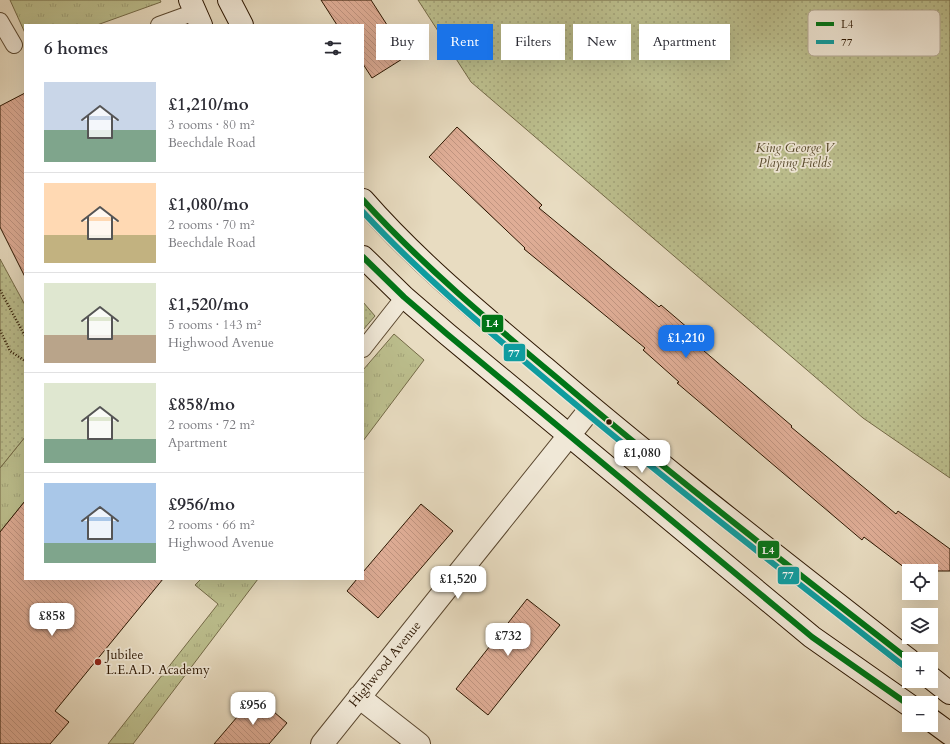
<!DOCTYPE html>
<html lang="en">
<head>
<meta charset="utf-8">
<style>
  body { margin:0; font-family:Cardo,serif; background:#f7f7f7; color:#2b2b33; height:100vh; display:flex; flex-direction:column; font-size:15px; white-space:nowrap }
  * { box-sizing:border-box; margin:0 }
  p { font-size:13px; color:#7c7c81 }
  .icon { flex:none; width:22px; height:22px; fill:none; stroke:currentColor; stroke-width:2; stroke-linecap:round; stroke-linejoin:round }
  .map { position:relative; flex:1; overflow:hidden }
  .panel { position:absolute; left:24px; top:24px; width:340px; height:556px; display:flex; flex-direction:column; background:#fff; border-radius:0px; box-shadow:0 4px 16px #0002 }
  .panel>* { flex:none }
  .top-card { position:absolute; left:376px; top:24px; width:380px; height:36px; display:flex; gap:8px }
  .fabs { position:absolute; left:902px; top:564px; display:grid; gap:8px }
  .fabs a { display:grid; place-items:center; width:36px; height:36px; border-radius:0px; background:#fff; box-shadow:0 4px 16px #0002; font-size:20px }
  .price { position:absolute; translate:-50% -34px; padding:0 9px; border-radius:8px; background:#fff; color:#222; font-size:13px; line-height:26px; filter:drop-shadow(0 1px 2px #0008) }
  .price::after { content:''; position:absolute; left:50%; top:24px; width:12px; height:9px; margin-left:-6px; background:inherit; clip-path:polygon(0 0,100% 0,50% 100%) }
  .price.current { background:#1a73e8; color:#fff }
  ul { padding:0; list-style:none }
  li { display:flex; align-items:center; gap:12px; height:100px; padding:0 20px }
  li+li { border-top:1px solid #e1e1e2 }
  li span { display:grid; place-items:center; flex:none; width:112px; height:80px; border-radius:0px; color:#555 }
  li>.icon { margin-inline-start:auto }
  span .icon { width:48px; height:48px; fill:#fffc; stroke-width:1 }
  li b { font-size:17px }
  h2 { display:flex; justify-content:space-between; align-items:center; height:48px; padding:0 20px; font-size:17px }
  .chip { padding:0 14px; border-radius:0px; background:#fff; box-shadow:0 4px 16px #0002; font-size:14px; line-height:36px }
  .chip.current { background:#1a73e8; color:#fff }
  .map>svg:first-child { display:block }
  .grass { fill:url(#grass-tufts); stroke:#746a47 }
  .park { fill:url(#park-dots); stroke:#746a47 }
  .building { fill:url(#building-back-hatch); stroke:#2c1600 }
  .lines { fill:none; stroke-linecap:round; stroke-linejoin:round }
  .lane-casing { stroke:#5b4830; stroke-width:18 }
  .street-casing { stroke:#5b4830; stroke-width:24 }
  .secondary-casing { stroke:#2c1600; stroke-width:24 }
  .path { stroke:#2c1600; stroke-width:2.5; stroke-dasharray:1 2; stroke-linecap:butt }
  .lane { stroke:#f0e8d7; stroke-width:16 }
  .street { stroke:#f0e8d7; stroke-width:22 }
  .secondary { stroke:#f0e8d7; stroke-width:22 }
  .bus-1-casing { stroke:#f0e8d7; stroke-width:9 }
  .bus-2-casing { stroke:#f0e8d7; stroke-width:9 }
  .bus-1 { stroke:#007517; stroke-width:6 }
  .bus-2 { stroke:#0f9c9f; stroke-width:6 }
  .bus-dot { fill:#2c1600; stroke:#f0e8d7; stroke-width:1.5 }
  .poi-dot { fill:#8f2418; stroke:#f0e8d7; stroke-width:1.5 }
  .labels { text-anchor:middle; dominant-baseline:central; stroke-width:3.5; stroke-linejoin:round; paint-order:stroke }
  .park-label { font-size:13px; font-style:italic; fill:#57492b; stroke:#f0e8d7 }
  .poi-label { font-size:13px; fill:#2c1600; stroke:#f0e8d7; text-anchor:start }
  .street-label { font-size:13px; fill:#2c1600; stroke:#f0e8d7 }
  .key { fill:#f0e8d7; stroke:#b5a996; stroke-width:1 }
  .key-label { font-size:11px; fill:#2c1600 }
  .line-badge { stroke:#f0e8d7; stroke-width:1.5 }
  .badge-label { font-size:11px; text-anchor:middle; font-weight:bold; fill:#fff }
</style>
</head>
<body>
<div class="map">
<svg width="950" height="744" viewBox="0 0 950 744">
  <defs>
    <pattern id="grass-tufts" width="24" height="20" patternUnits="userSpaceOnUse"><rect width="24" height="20" fill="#bcbf8e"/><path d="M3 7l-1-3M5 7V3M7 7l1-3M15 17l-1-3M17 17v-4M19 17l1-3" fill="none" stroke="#a2a379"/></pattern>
    <pattern id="park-dots" width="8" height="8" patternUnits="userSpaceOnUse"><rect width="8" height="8" fill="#bcbf8e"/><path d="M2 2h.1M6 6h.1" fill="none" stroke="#a2a379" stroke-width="1.8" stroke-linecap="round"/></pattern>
    <pattern id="building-back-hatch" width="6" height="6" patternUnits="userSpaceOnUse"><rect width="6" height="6" fill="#dfad96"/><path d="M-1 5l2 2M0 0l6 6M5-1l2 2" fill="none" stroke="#c09480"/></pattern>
  </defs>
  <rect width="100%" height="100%" fill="#e8dcc1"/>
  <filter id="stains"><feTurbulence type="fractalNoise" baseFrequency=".005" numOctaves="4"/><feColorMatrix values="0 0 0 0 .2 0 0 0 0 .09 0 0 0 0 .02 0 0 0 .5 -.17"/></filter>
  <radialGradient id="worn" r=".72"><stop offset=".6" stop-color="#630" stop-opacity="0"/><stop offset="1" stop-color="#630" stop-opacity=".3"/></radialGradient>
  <path class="grass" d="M 10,0 L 160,0 L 161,2 L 97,25 L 25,25 L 25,33 Z
    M 394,334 L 424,360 L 363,441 L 363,370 Z
    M 25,437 L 25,501 L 0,532 L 0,468 Z
    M 201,579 L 258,579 L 133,744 L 108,744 L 218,604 L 195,585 Z"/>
  <path class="park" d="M 418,0 L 950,0 L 950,478 L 863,418 L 471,82 Z
    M 0,259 L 25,305 L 25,437 L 0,468 Z
    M 363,302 L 375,316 L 363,330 Z"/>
  <path class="building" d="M 321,0 L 371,0 L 407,56 L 372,78 L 363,64 L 363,25 L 337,25 Z
    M 25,93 L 25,277 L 0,227 L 0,106 Z
    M 457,127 L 542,205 L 539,208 L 659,307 L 661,305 L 702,340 L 697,345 L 792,426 L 791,427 L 896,514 L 898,511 L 950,549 L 950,571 L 909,571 L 864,537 L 862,540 L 677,383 L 679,382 L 643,350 L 645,348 L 524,249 L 525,248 L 429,157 Z
    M 25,501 L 25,579 L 163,579 L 55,711 L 69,722 L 50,744 L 0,744 L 0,532 Z
    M 421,504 L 453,531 L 378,618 L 347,591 L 357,579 L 363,579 L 363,572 Z
    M 527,599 L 560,625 L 488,715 L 456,689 Z
    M 255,696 L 287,723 L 269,744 L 214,744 Z"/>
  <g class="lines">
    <defs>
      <path id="lane" d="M 0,21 L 14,45
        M 159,25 L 195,12
        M 363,349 L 404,297"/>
      <path id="street" d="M 359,697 L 419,744
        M 322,744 L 591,408"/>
      <path id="secondary" d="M 190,0 L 201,25
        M 229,0 L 242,25
        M 363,200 C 417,262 482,315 545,368 C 663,469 787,564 909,660
        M 363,257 L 404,297 L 447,334 L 812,637 L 909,705
        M 931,678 L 950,693
        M 931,720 L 950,734"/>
    </defs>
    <use href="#lane" class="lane-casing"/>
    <use href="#street" class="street-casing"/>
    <use href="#secondary" class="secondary-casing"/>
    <path class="path" d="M 0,290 L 25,336
      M 0,330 L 10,351 L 25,361"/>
    <use href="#lane" class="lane"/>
    <use href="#street" class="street"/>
    <use href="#secondary" class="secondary"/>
    <defs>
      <path id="bus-1" d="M 363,200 C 422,265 489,321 556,377 C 671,475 790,567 909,660
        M 363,257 L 404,297 L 447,334 L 812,637 L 909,705"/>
      <path id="bus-2" d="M 363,212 C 420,274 485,328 549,382 C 665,480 785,573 904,666"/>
    </defs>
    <use href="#bus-1" class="bus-1-casing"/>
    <use href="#bus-2" class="bus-2-casing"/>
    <use href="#bus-1" class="bus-1"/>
    <use href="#bus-2" class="bus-2"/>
  </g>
  <circle class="bus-dot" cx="609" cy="422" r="3.5"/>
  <circle class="poi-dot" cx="98" cy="662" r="4"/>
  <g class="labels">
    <g class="park-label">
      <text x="795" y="148">King George V<tspan x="795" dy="15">Playing Fields</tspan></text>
    </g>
    <g class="poi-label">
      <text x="106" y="655">Jubilee<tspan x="106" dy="15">L.E.A.D. Academy</tspan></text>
    </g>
    <g class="street-label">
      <text transform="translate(385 664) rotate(-51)">Highwood Avenue</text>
    </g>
  </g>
  <rect x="808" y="10" width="132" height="46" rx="6" class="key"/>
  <rect x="816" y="22" width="18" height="4" fill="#007517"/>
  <rect x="816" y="40" width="18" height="4" fill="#0f9c9f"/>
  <g class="key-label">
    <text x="841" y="28">L4</text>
    <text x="841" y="46">77</text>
  </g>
  <g class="line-badge">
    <rect x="481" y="314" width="23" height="19" rx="4" fill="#007517"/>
    <rect x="503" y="343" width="23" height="19" rx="4" fill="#0f9c9f"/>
    <rect x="757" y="540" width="23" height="19" rx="4" fill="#007517"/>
    <rect x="777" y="566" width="23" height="19" rx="4" fill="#0f9c9f"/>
  </g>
  <g class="badge-label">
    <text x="492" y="327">L4</text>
    <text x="514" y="357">77</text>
    <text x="768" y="554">L4</text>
    <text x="788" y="579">77</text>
  </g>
  <rect width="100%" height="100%" filter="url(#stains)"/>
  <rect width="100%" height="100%" fill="url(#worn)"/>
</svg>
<div class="fabs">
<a><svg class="icon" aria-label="locate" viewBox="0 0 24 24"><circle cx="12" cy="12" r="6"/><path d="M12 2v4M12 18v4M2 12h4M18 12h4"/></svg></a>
<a><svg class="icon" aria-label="layers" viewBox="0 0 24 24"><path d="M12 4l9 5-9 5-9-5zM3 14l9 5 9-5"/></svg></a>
<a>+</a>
<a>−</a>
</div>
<b class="price current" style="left:686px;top:359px">£1,210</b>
<b class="price" style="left:642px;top:474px">£1,080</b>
<b class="price" style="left:458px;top:600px">£1,520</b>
<b class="price" style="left:52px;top:637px">£858</b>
<b class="price" style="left:508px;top:657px">£732</b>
<b class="price" style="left:253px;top:726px">£956</b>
<div class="top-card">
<a class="chip">Buy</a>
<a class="chip current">Rent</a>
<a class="chip">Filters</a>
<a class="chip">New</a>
<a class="chip">Apartment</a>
</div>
<section class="panel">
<h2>6 homes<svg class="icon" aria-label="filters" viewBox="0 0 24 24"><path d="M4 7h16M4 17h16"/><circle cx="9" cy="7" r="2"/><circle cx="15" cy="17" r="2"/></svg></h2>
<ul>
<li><span style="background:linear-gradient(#c9d6e8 60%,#7fa58c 0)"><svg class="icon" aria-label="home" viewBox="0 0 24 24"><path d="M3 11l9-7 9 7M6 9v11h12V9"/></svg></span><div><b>£1,210/mo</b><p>3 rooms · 80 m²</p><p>Beechdale Road</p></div></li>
<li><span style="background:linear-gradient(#ffd9b3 65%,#c2b280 0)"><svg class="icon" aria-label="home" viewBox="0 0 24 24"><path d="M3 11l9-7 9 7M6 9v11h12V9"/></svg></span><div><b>£1,080/mo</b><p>2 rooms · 70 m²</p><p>Beechdale Road</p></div></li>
<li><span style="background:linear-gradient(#dfe7d0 65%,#b9a48a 0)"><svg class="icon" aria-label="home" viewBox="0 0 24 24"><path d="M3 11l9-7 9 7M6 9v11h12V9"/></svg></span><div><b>£1,520/mo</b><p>5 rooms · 143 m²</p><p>Highwood Avenue</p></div></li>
<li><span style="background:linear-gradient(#dfe7d0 70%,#7fa58c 0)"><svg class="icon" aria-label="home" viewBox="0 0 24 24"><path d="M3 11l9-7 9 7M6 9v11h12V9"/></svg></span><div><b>£858/mo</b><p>2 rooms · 72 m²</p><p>Apartment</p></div></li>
<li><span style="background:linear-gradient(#a9c7e8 75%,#7fa58c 0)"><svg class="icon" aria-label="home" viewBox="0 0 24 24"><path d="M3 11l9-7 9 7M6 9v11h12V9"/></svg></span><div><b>£956/mo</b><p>2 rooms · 66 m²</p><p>Highwood Avenue</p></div></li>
</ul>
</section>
</div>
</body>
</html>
